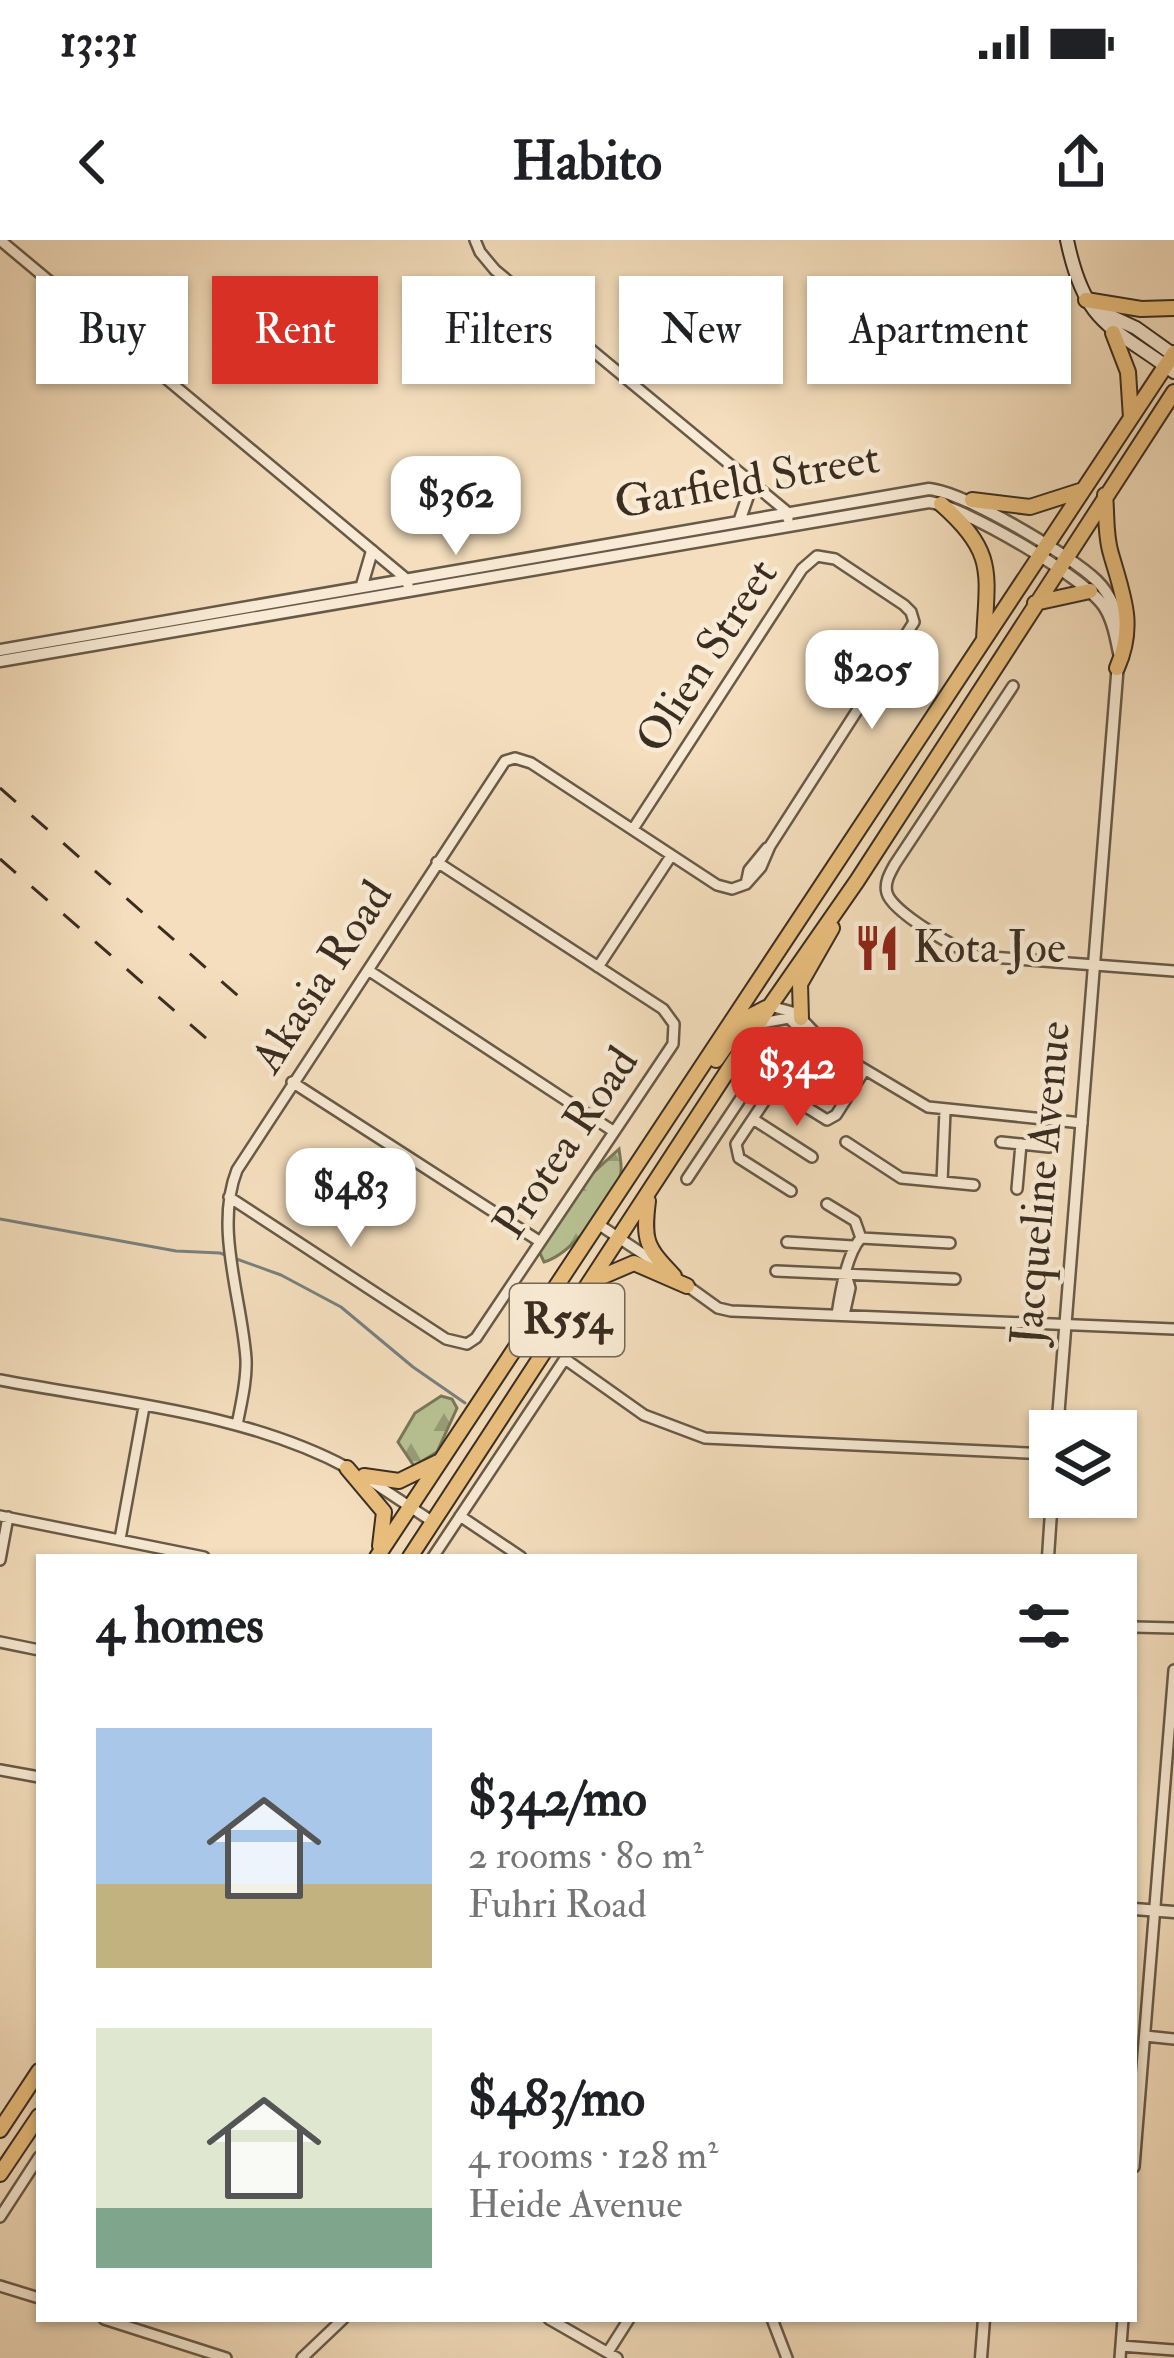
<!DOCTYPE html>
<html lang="en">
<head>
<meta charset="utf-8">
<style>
  body { margin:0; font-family:"IM FELL Double Pica",serif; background:#f2f2f2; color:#202124; height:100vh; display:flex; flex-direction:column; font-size:45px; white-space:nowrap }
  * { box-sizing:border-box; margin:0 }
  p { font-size:39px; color:#757577 }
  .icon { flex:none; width:66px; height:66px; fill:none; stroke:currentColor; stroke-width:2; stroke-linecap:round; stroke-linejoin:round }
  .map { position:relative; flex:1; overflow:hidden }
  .drawer { position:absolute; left:36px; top:1314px; width:1101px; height:768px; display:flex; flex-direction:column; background:#fff; border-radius:0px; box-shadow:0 3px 9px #0004 }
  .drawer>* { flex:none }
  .hud { position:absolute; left:36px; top:36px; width:1104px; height:108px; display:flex; gap:24px }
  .tools { position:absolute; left:1029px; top:1170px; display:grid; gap:24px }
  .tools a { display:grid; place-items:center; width:108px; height:108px; border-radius:0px; background:#fff; box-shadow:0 3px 9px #0004; font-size:60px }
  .price { position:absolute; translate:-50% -102px; padding:0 27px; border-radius:24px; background:#fff; color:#222; font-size:39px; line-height:78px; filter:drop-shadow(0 3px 6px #0008) }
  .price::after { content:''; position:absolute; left:50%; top:72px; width:36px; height:27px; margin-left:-18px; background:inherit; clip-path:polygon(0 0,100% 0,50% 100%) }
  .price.selected { background:#d93025; color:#fff }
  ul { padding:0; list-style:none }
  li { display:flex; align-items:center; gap:36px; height:300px; padding:0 60px }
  li span { display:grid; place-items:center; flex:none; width:336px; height:240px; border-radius:0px; color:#555 }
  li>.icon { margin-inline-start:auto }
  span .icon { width:144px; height:144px; fill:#fffc; stroke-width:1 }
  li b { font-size:51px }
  h2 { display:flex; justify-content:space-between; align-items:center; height:144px; padding:0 60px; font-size:51px }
  .pill { padding:0 42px; border-radius:0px; background:#fff; box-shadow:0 3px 9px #0004; font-size:42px; line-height:108px }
  .pill.selected { background:#d93025; color:#fff }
  .status { display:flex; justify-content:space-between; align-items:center; height:84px; padding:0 60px; background:#fff; direction:ltr }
  .status svg { height:33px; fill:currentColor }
  header { display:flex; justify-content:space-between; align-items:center; height:156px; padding:0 60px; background:#fff; font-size:54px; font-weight:700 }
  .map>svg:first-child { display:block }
  .forest { fill:url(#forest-firs); stroke:#79785a; stroke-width:3 }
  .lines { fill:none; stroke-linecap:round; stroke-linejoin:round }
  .stream { stroke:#78817f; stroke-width:3 }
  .minor-casing { stroke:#685a48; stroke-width:14 }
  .tertiary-casing { stroke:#685a48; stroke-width:15 }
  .secondary-casing { stroke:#3a2e21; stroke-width:16 }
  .primary-casing { stroke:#3a2e21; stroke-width:18 }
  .minor { stroke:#f8ead4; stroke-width:9 }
  .tertiary { stroke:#f8ead4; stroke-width:10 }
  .secondary { stroke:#f8ead4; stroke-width:12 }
  .primary { stroke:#eabf7e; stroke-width:14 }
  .rail { stroke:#3a2e21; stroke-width:3; stroke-dasharray:21 21; stroke-linecap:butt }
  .labels { text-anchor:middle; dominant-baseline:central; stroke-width:9; stroke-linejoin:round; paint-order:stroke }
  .shield { fill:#f8ead4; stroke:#736657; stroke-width:3 }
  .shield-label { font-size:42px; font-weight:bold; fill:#3a2e21 }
  .street-label { font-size:45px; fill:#3a2e21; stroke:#f8ead4 }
  .poi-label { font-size:45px; fill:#3a2e21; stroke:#f8ead4; text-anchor:start }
</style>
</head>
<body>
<div class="status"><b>13:31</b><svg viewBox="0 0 49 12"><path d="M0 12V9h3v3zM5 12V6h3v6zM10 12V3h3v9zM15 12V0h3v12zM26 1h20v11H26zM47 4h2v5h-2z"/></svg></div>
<header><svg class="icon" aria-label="back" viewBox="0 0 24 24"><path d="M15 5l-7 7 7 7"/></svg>Habito<svg class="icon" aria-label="share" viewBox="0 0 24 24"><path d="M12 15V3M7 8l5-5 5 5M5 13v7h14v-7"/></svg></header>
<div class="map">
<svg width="1174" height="2118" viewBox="0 0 1174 2118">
  <defs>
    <pattern id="forest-firs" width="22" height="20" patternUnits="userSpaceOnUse" patternTransform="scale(3)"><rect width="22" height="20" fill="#b8c294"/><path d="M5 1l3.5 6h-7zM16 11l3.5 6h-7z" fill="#979e78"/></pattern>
  </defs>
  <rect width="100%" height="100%" fill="#f4debd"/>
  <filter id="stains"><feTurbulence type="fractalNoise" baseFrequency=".00167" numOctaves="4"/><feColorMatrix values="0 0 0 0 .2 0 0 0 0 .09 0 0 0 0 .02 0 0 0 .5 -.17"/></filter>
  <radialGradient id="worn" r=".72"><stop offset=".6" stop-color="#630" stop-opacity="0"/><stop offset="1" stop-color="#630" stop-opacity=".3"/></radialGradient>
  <path class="forest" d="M 619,909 C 620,918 623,929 620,937 C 609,965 572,1014 544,1022 L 537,1007 L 582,943 Z
    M 441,1156 L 452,1159 L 457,1168 L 437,1212 L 414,1226 L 398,1202 L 415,1173 Z"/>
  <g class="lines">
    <path class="stream" d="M 0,979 L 176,1011 L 220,1013 L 281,1035 L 341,1067 L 413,1127 L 465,1163"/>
    <defs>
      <path id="minor" d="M 0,0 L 404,337 L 408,345
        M 475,0 L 480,12 L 495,30 L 786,271 L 788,279
        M 1013,446 L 895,624 C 890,633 884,643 887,653 C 892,672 959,711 978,716 L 1174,731
        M 633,589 L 802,329 L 817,316 L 835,319 L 904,365 L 911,372 L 914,382 L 770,606 L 761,627 L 746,644
        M 746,644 L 749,630 L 767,608
        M 598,727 L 671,616
        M 368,730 L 613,891
        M 770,766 L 796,773 L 817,795
        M 761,783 L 789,778 L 811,800
        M811 803a9 9 0 1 1 18 0a9 9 0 1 1-18 0Z
        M 827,807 L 928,867 L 1082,883
        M 292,842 L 539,1001
        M 774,847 L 791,820 L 799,816 L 838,839
        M 753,879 L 812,917
        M 846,902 L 901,938 L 974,945
        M 1001,902 L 1049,907
        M 687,939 L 771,813 L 792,803 L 811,802
        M 942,942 L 945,871
        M 1017,949 L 1021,904
        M 791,951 L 739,918 L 736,904 L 774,847 L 827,880 L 836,875 L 864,831
        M 229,957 L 446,1099 L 467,1104 L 476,1098 L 673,804 L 674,784 L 663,769 L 437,622
        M 827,964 L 855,981 L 861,998
        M 598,984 L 658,1024
        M 787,1002 L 853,1006
        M 776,1031 L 955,1039
        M 686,1045 L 718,1068 L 731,1071 L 1174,1089
        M 837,1075 C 840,1054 847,1013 861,998 L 950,1003
        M 844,1075 L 850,1048 L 847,1038
        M 565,1119 L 644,1175 L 705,1198 L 1050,1214
        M 0,1140 C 115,1162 244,1172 348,1228
        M 237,1185 C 241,1164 247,1141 246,1119 C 242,1059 214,988 237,930 L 505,521 L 515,518 L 531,523 L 717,645 L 732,649 L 746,644
        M 368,1239 L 433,1282
        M 0,1276 L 204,1317
        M 460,1276 L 521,1317
        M 120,1299 L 144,1167
        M 433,1317 L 604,1060
        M 0,1320 L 8,1277
        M 1134,1387 L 1174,1388
        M 0,1402 L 39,1410
        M 0,1530 L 39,1537
        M 1145,1796 L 1174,1799
        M 1134,1927 L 1174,1430
        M 0,1977 L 39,1917
        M 0,2046 L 39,2058
        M 104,2079 L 226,2118
        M 549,2079 L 617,2118
        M 772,2079 L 787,2118
        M 1121,2106 L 1174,2110
        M 608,2112 L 629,2079
        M 302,2118 L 343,2079
        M 1120,2118 L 1123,2079"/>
      <path id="tertiary" d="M 740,279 L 752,244
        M 362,345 L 372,311
        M 0,410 L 929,249 C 966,253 1070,315 1097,341 C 1111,355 1118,373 1121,392
        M 0,421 L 929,262 C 963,266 1088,339 1105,368 C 1113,381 1116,398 1119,413
        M 1057,1191 L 1118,423
        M 1048,1317 L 1052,1257
        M 1134,1669 L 1174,1672
        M 981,2118 L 984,2079"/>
      <path id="secondary" d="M 1067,0 C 1085,86 1111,85 1174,132
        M 1097,70 L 1136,88 L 1174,115"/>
      <path id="primary" d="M 1086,60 L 1141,69 L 1174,68
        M 1113,93 L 1128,132 L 1131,178
        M 1105,255 C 1107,274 1105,295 1111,314 C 1123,356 1136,385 1117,428
        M 972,260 L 1030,267 L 1083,250
        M 941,264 C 997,313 987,333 984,400
        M 1035,363 L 1090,351
        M 801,778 L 800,744 L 832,688
        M 716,820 L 745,779 L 766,768
        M 648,961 C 643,1001 646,1007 674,1036
        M 599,1038 L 634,1023 L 687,1046
        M 347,1228 L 384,1272 L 380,1306
        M 364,1236 L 399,1241 L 438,1222
        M 377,1317 L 1174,113
        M 410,1317 L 770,766 L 857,641 L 1174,152
        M 0,1890 L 39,1831
        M 0,1934 L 39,1876"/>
    </defs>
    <use href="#minor" class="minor-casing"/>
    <use href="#tertiary" class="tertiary-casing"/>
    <use href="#secondary" class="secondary-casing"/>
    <use href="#primary" class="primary-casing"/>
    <use href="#minor" class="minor"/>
    <use href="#tertiary" class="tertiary"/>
    <use href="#secondary" class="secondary"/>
    <use href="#primary" class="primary"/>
    <path class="rail" d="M 0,548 L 244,761
      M 0,619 L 207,799"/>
  </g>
  <defs>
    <symbol id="restaurant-bare" viewBox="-9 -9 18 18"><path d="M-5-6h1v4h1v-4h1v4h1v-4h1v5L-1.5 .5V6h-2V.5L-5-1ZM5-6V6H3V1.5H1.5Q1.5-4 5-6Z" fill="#8f2418" stroke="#f8ead4" stroke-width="2.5" paint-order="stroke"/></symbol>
  </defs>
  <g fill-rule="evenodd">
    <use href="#restaurant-bare" x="844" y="675" width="66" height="66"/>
  </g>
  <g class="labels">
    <rect class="shield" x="510" y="1044" width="114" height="72" rx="9"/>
    <g class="shield-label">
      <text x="567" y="1080">R554</text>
    </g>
    <g class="street-label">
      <text transform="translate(747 241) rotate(-10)">Garfield Street</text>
      <text transform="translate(707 416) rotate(-57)">Olien Street</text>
      <text transform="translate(322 737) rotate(-57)">Akasia Road</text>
      <text transform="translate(566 903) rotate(-56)">Protea Road</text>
      <text transform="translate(1041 943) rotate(-85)">Jacqueline Avenue</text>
    </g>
    <g class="poi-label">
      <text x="913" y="708">Kota Joe</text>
    </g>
  </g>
  <rect width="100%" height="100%" filter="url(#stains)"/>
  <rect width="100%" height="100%" fill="url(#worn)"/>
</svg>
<div class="tools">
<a><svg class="icon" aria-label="layers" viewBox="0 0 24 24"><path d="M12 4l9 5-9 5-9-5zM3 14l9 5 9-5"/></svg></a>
</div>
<b class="price" style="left:456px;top:318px">$362</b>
<b class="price" style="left:872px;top:492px">$205</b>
<b class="price selected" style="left:797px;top:889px">$342</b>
<b class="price" style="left:351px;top:1010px">$483</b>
<div class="hud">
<a class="pill">Buy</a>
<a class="pill selected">Rent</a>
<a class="pill">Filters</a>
<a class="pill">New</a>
<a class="pill">Apartment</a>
</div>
<section class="drawer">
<h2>4 homes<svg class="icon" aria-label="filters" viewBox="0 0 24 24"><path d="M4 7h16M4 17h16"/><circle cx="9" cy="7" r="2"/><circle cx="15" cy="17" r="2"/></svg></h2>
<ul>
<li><span style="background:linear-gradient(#a9c7e8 65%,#c2b280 0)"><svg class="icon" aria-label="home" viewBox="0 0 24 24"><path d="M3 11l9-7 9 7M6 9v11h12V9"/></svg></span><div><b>$342/mo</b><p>2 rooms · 80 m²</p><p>Fuhri Road</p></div></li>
<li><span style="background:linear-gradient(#dfe7d0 75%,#7fa58c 0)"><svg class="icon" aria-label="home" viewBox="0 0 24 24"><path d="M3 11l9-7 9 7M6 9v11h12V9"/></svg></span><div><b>$483/mo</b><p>4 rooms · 128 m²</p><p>Heide Avenue</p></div></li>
</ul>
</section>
</div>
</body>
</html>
